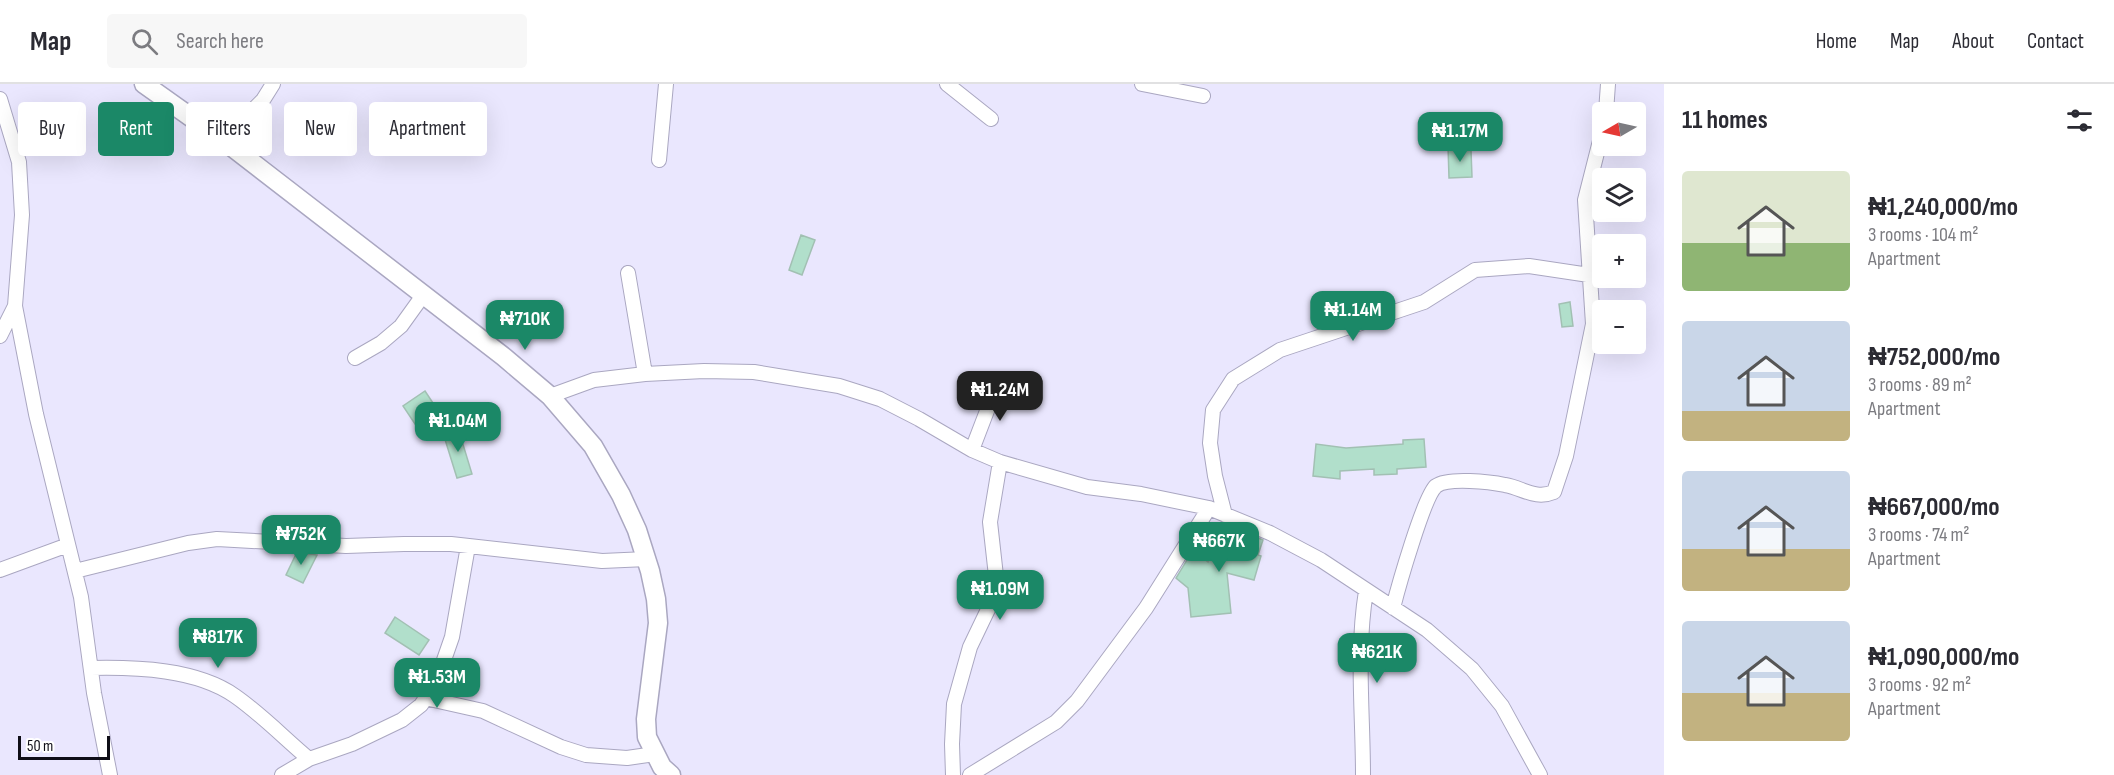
<!DOCTYPE html>
<html lang="en">
<head>
<meta charset="utf-8">
<style>
  body { margin:0; font-family:"Sofia Sans Condensed",sans-serif; background:#f7f7f7; color:#2b2b33; height:100vh; display:flex; flex-direction:column; font-size:22px; white-space:nowrap }
  * { box-sizing:border-box; margin:0 }
  p { font-size:20px; color:#7c7c81 }
  .icon { flex:none; width:33px; height:33px; fill:none; stroke:currentColor; stroke-width:2; stroke-linecap:round; stroke-linejoin:round }
  .map { position:relative; flex:1; overflow:hidden }
  .drawer { display:flex; flex-direction:column; background:#fff; width:450px }
  .drawer>* { flex:none }
  .hud { position:absolute; left:18px; top:18px; width:570px; height:54px; display:flex; gap:12px }
  .needle { width:39px; rotate:261deg }
  .fabs { position:absolute; left:1592px; top:18px; display:grid; gap:12px }
  .fabs a { display:grid; place-items:center; width:54px; height:54px; border-radius:6px; background:#fff; box-shadow:0 6px 24px #0002; font-size:30px }
  .scale { position:absolute; left:18px; bottom:15px; width:92px; box-sizing:border-box; padding-left:6px; border:3px solid #0f0e17; border-top:0; font-size:16px; line-height:21px; white-space:nowrap; color:#0f0e17; -webkit-text-stroke:4px #fff; paint-order:stroke }
  .price { position:absolute; translate:-50% -51px; padding:0 14px; border-radius:12px; background:#1b8867; color:#fff; font-size:20px; line-height:39px; filter:drop-shadow(0 2px 3px #0008) }
  .price::after { content:''; position:absolute; left:50%; top:36px; width:18px; height:14px; margin-left:-9px; background:inherit; clip-path:polygon(0 0,100% 0,50% 100%) }
  .price.current { background:#222; color:#fff }
  ul { padding:0; list-style:none }
  li { display:flex; align-items:center; gap:18px; height:150px; padding:0 18px }
  li span { display:grid; place-items:center; flex:none; width:168px; height:120px; border-radius:6px; color:#555 }
  li>.icon { margin-inline-start:auto }
  span .icon { width:72px; height:72px; fill:#fffc; stroke-width:1 }
  li b { font-size:26px }
  h2 { display:flex; justify-content:space-between; align-items:center; height:72px; padding:0 18px; font-size:26px }
  .tag { padding:0 21px; border-radius:6px; background:#fff; box-shadow:0 6px 24px #0002; font-size:21px; line-height:54px }
  .tag.current { background:#1b8867; color:#fff }
  header { display:flex; align-items:center; gap:36px; box-sizing:border-box; height:84px; padding:0 30px; background:#fff; border-bottom:2px solid #e1e1e2 }
  header strong { font-size:28px }
  nav { display:flex; gap:33px; margin-inline-start:auto; font-size:21px }
  .search { width:420px; height:54px; background:#f7f7f7; display:flex; align-items:center; gap:15px; box-sizing:border-box; padding:0 21px; border-radius:6px; color:#7c7c81; font-size:22px }
  main { display:flex; flex:1; min-height:0 }
  .map>svg:first-child { display:block }
  .building { fill:#b1dfcb; stroke:#a2c0b3; stroke-width:1.5 }
  .lines { fill:none; stroke-linecap:round; stroke-linejoin:round }
  .street-casing { stroke:#aaa7c1; stroke-width:16 }
  .secondary-casing { stroke:#aaa7c1; stroke-width:21 }
  .street { stroke:#fff; stroke-width:14 }
  .secondary { stroke:#fff; stroke-width:18 }
</style>
</head>
<body>
<header>
<strong>Map</strong>
<div class="search"><svg class="icon" aria-label="search" viewBox="0 0 24 24"><circle cx="10" cy="10" r="6"/><path d="M15 15l6 6"/></svg>Search here</div>
<nav><a>Home</a><a>Map</a><a>About</a><a>Contact</a></nav>
</header>
<main>
<div class="map">
<svg width="1664" height="691" viewBox="0 0 1664 691">
  <rect width="100%" height="100%" fill="#eae7fe"/>
  <path class="building" d="M 1457,61 L 1458,66 L 1471,66 L 1472,93 L 1449,94 L 1448,62 Z
    M 801,151 L 815,156 L 802,191 L 789,186 Z
    M 1570,218 L 1573,242 L 1562,243 L 1559,220 Z
    M 425,307 L 437,325 L 415,340 L 403,322 Z
    M 458,344 L 472,390 L 457,394 L 443,349 Z
    M 1424,355 L 1426,383 L 1397,385 L 1397,390 L 1374,391 L 1374,385 L 1340,387 L 1340,395 L 1313,392 L 1316,360 L 1346,364 L 1403,360 L 1403,356 Z
    M 1244,448 L 1263,456 L 1258,471 L 1261,472 L 1254,496 L 1227,489 L 1231,529 L 1191,533 L 1188,504 L 1176,494 L 1193,466 L 1208,478 L 1217,450 L 1241,458 Z
    M 297,468 L 317,471 L 303,499 L 286,491 Z
    M 395,533 L 429,556 L 419,571 L 385,549 Z"/>
  <g class="lines">
    <defs>
      <path id="street" d="M 947,0 L 991,35
        M 1142,0 L 1203,12
        M 0,15 L 19,78 L 22,131 L 15,222 L 36,330 L 81,513 L 94,609 L 110,691
        M 1606,28 L 1608,0
        M 223,56 L 263,16 L 273,0
        M 659,76 L 666,0
        M 628,189 L 645,290
        M 0,252 L 15,222
        M 355,274 L 381,259 L 401,242 L 424,210
        M 550,312 L 594,296 L 645,290 L 704,287 L 754,288 L 839,302 L 880,315 L 919,335 L 972,366 L 1000,378 L 1087,403 L 1141,410 L 1209,424 L 1270,449 L 1321,476 L 1427,546 L 1472,585 L 1502,622 L 1540,691
        M 972,366 L 998,298
        M 1225,431 L 1215,392 L 1210,359 L 1213,326 L 1233,295 L 1280,266 L 1424,218 L 1475,186 L 1529,182 L 1589,191
        M 0,486 L 68,461
        M 75,487 L 188,459 L 217,455 L 346,462 L 404,460 L 451,460 L 602,477 L 647,475
        M 1393,524 C 1398,504 1424,412 1436,402 C 1448,393 1491,398 1505,401 C 1523,404 1535,416 1554,408 L 1566,372 L 1593,240 L 1585,116 L 1602,49
        M 91,584 C 136,583 197,585 235,612 C 261,630 284,654 309,675
        M 425,614 L 483,627 L 561,663 L 586,671 L 627,674 L 655,670
        M 282,691 L 309,675 L 352,660 L 402,636 L 421,621 L 436,599 L 452,553 L 468,462
        M 953,691 L 952,660 L 954,620 L 970,563 L 993,515 L 996,492 L 990,438 L 1000,378
        M 970,691 L 1056,638 L 1077,617 L 1146,524 L 1209,424
        M 1363,691 C 1363,630 1356,568 1366,507"/>
      <path id="secondary" d="M 144,0 L 223,56 L 504,273 L 550,312 L 593,362 L 621,411 L 637,446 L 650,487 L 656,515 L 658,539 L 646,635 L 647,653 L 662,683 L 671,691"/>
    </defs>
    <use href="#street" class="street-casing"/>
    <use href="#secondary" class="secondary-casing"/>
    <use href="#street" class="street"/>
    <use href="#secondary" class="secondary"/>
  </g>
</svg>
<div class="fabs">
<a><svg class="needle" viewBox="-14 -14 28 28"><path d="M0-13l5 13h-10z" fill="#e53935"/><path d="M0 13l5-13h-10z" fill="#7c7c81"/></svg></a>
<a><svg class="icon" aria-label="layers" viewBox="0 0 24 24"><path d="M12 4l9 5-9 5-9-5zM3 14l9 5 9-5"/></svg></a>
<a>+</a>
<a>−</a>
</div>
<div class="scale">50 m</div>
<b class="price" style="left:1460px;top:79px">₦1.17M</b>
<b class="price" style="left:1353px;top:258px">₦1.14M</b>
<b class="price" style="left:525px;top:267px">₦710K</b>
<b class="price current" style="left:1000px;top:338px">₦1.24M</b>
<b class="price" style="left:458px;top:369px">₦1.04M</b>
<b class="price" style="left:301px;top:482px">₦752K</b>
<b class="price" style="left:1219px;top:489px">₦667K</b>
<b class="price" style="left:1000px;top:537px">₦1.09M</b>
<b class="price" style="left:218px;top:585px">₦817K</b>
<b class="price" style="left:1377px;top:600px">₦621K</b>
<b class="price" style="left:437px;top:625px">₦1.53M</b>
<div class="hud">
<a class="tag">Buy</a>
<a class="tag current">Rent</a>
<a class="tag">Filters</a>
<a class="tag">New</a>
<a class="tag">Apartment</a>
</div>
</div>
<section class="drawer">
<h2>11 homes<svg class="icon" aria-label="filters" viewBox="0 0 24 24"><path d="M4 7h16M4 17h16"/><circle cx="9" cy="7" r="2"/><circle cx="15" cy="17" r="2"/></svg></h2>
<ul>
<li><span style="background:linear-gradient(#dfe7d0 60%,#8fb573 0)"><svg class="icon" aria-label="home" viewBox="0 0 24 24"><path d="M3 11l9-7 9 7M6 9v11h12V9"/></svg></span><div><b>₦1,240,000/mo</b><p>3 rooms · 104 m²</p><p>Apartment</p></div></li>
<li><span style="background:linear-gradient(#c9d6e8 75%,#c2b280 0)"><svg class="icon" aria-label="home" viewBox="0 0 24 24"><path d="M3 11l9-7 9 7M6 9v11h12V9"/></svg></span><div><b>₦752,000/mo</b><p>3 rooms · 89 m²</p><p>Apartment</p></div></li>
<li><span style="background:linear-gradient(#c9d6e8 65%,#c2b280 0)"><svg class="icon" aria-label="home" viewBox="0 0 24 24"><path d="M3 11l9-7 9 7M6 9v11h12V9"/></svg></span><div><b>₦667,000/mo</b><p>3 rooms · 74 m²</p><p>Apartment</p></div></li>
<li><span style="background:linear-gradient(#c9d6e8 60%,#c2b280 0)"><svg class="icon" aria-label="home" viewBox="0 0 24 24"><path d="M3 11l9-7 9 7M6 9v11h12V9"/></svg></span><div><b>₦1,090,000/mo</b><p>3 rooms · 92 m²</p><p>Apartment</p></div></li>
</ul>
</section>
</main>
</body>
</html>
